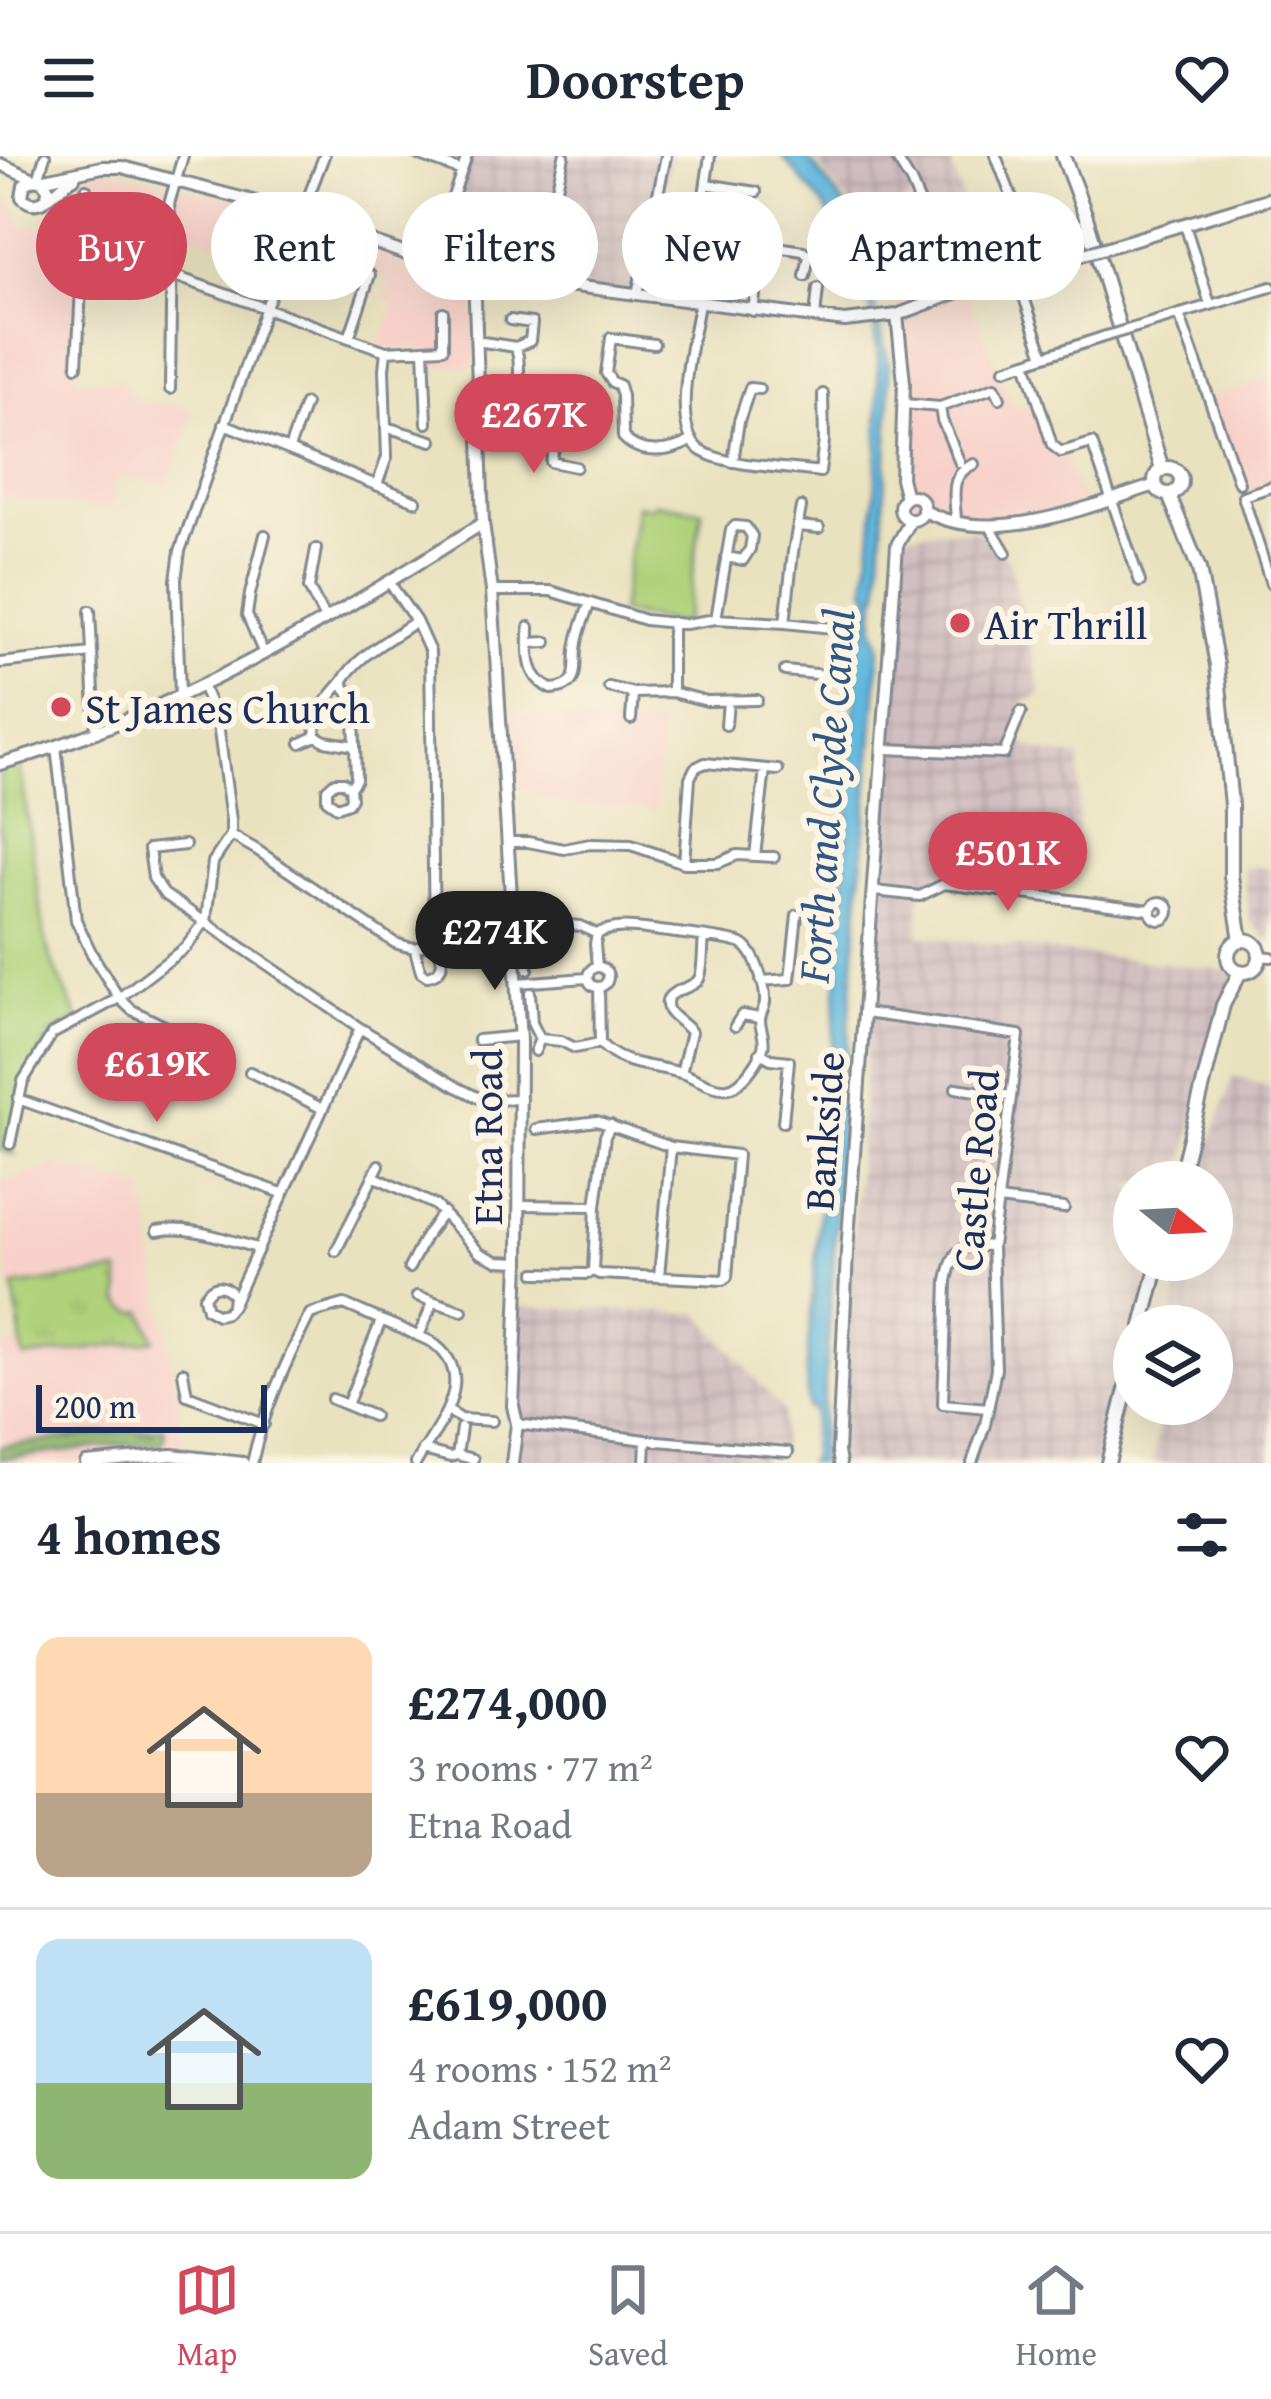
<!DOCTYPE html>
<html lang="en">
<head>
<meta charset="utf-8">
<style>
  body { margin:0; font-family:"Gentium Book Plus",serif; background:#f6f6f7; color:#1f2937; height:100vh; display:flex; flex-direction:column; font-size:45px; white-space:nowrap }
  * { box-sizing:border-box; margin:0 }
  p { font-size:39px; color:#747a83 }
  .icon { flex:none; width:66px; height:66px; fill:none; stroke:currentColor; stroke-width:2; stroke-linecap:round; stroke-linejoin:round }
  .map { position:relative; height:1307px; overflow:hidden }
  .side { display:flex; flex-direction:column; background:#fff; flex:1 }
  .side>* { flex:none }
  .top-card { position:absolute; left:36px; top:36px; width:1200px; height:108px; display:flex; gap:24px }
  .needle { width:78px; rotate:108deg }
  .controls { position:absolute; left:1113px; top:1005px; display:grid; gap:24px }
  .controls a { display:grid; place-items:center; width:120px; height:120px; border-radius:50%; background:#fff; box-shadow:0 12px 48px #0002; font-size:60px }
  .scale { position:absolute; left:36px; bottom:30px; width:231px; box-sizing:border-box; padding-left:12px; border:6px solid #1b2f5e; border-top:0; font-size:33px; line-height:42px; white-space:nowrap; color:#1b2f5e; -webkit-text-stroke:9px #fcf5e5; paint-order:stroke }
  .price { position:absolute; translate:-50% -102px; padding:0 27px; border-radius:42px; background:#d1495b; color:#fff; font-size:39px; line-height:78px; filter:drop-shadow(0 3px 6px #0008) }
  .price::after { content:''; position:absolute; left:50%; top:72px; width:36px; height:27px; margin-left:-18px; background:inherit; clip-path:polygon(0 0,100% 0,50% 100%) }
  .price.current { background:#222; color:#fff }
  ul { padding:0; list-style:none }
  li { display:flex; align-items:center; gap:36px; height:300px; padding:0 36px }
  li+li { border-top:3px solid #e0e1e3 }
  li span { display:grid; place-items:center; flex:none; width:336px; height:240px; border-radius:24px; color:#555 }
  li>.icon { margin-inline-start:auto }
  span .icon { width:144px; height:144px; fill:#fffc; stroke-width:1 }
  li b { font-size:51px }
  h2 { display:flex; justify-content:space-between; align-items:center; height:144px; padding:0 36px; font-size:51px }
  .tag { padding:0 42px; border-radius:54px; background:#fff; box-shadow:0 12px 48px #0002; font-size:42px; line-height:108px }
  .tag.current { background:#d1495b; color:#fff }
  header { display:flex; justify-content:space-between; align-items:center; height:156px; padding:0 36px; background:#fff; font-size:54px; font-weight:600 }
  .tabs { display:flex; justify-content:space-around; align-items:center; height:168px; border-top:3px solid #e0e1e3; background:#fff; font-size:33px; color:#747a83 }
  .tabs a { display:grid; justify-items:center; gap:6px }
  .tabs .current { color:#d1495b }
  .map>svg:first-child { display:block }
  .built { fill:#f7d1c9 }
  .industrial { fill:url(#industrial-grid) }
  .grass { fill:url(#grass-tufts); stroke:#66806c; stroke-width:3 }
  .forest { fill:url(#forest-firs); stroke:#547264; stroke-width:3 }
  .green { fill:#b0d27a; stroke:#66806c; stroke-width:3 }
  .water { fill:#60b8dd; stroke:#3e749e; stroke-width:3 }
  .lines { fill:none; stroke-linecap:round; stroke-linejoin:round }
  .street-casing { stroke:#82888e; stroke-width:14 }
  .secondary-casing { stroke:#82888e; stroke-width:16 }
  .primary-casing { stroke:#82888e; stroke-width:18 }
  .street { stroke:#fff; stroke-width:8 }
  .secondary { stroke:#fff; stroke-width:10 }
  .primary { stroke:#fff; stroke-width:12 }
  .street-bridge-casing { stroke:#82888e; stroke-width:14; stroke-linecap:butt }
  .secondary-bridge-casing { stroke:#82888e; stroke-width:16; stroke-linecap:butt }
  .street-bridge { stroke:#fff; stroke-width:8 }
  .secondary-bridge { stroke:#fff; stroke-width:10 }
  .poi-dot { fill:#d1495b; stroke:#fcf5e5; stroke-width:4.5 }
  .labels { text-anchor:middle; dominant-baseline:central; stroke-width:12; stroke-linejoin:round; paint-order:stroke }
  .poi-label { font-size:42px; fill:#1b2f5e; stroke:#fcf5e5; text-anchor:start }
  .street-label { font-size:42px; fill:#1b2f5e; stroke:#fcf5e5 }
  .water-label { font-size:45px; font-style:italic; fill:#305884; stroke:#fcf5e5 }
</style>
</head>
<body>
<header><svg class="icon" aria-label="menu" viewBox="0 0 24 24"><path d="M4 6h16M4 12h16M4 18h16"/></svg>Doorstep<svg class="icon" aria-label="heart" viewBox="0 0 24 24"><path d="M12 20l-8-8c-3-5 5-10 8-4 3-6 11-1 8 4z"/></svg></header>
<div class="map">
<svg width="1271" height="1307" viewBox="0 0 1271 1307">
  <defs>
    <pattern id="industrial-grid" width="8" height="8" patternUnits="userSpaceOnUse" patternTransform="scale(3)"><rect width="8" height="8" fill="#d2bfc1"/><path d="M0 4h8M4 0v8" fill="none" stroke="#b4a4a8"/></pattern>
    <pattern id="grass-tufts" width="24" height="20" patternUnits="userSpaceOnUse" patternTransform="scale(3)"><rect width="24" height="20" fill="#b0d27a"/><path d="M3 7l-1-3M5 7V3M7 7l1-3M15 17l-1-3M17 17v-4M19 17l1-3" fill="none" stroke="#97b56c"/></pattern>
    <pattern id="forest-firs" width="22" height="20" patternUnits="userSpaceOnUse" patternTransform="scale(3)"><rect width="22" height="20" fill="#8cb46a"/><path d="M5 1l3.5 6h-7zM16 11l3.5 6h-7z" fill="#72935a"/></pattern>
  </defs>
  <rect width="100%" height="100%" fill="#fcf5e5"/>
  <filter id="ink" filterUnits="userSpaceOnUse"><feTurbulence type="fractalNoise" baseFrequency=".00833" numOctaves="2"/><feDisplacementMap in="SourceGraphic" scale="24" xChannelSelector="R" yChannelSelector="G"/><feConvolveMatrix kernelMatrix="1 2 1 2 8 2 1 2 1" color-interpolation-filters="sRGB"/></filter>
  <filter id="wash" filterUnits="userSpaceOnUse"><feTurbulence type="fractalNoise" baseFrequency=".004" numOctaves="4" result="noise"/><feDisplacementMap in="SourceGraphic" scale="48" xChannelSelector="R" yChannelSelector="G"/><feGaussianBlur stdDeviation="2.7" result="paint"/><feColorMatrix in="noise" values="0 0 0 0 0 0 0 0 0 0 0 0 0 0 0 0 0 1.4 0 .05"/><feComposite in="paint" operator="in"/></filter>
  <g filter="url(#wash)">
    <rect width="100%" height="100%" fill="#e9e2bf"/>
    <path class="built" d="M 102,11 L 302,61 L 284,107 L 169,71 L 168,48 L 87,34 L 77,223 L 125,224 L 124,232 L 138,245 L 195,252 L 167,328 L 117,321 L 110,354 L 0,340 L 0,39 L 12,47 L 22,70 L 41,73 L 48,59 L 63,42 L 74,32 L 86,33 L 88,15 Z
      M 917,40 L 958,135 L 965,134 L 1013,252 L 1038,245 L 1052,289 L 1063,296 L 1070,319 L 1088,350 L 990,370 L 923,354 L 906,342 L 904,248 L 897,159 L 899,145 L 863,72 L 887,53 Z
      M 382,89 L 474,118 L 476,210 L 425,212 L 424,193 L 378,192 L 394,147 L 383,143 L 389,125 L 371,119 Z
      M 1271,222 L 1271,331 L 1243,340 L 1209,242 Z
      M 499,557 L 662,570 L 655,654 L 552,647 L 504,622 Z
      M 52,1007 L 144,1033 L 183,1284 L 183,1299 L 243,1307 L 155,1307 L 167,1301 L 86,1307 L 0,1307 L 0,1191 L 22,1187 L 14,1131 L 10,1131 L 4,1091 L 0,1026 L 50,1012 Z"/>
    <path class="industrial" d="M 467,0 L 670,0 L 642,140 L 430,108 Z
      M 812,0 L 949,0 L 975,84 L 940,94 L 917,41 L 887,53 L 863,72 L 852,52 Z
      M 946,374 L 977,375 L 1009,404 L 1041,538 L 1021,547 L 1018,587 L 1046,597 L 1080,602 L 1077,679 L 1012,673 L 971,701 L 966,721 L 942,717 L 934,721 L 920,740 L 918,780 L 1240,816 L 1222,849 L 1179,1026 L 1134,1026 L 1134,1104 L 1159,1104 L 1142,1170 L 1134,1170 L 1134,1201 L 1108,1307 L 840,1307 L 838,1296 L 903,378 Z
      M 1256,711 L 1271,712 L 1271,785 L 1250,766 L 1243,713 Z
      M 1233,920 L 1271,931 L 1271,1307 L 1153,1307 L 1161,1248 L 1212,1248 L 1212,1170 L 1172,1170 L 1181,1104 L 1212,1104 L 1212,1026 L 1198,1026 Z
      M 518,1151 L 699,1157 L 784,1256 L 781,1295 L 764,1294 L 763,1307 L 512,1307 Z"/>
    <path class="grass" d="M 120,1116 L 120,1146 L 127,1153 L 138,1157 L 143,1155 L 155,1184 L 24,1202 L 14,1130 Z"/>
    <path class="forest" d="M 164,1271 L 165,1282 L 161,1288 L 120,1289 L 0,1303 L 0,1290 Z"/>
    <path class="green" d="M 552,223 L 595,229 L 589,273 L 546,267 Z
      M 655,347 L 702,355 L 685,468 L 620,457 L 637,349 L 651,351 Z
      M 19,603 L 45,782 L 52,806 L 78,862 L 52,878 L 23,925 L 10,988 L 14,998 L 0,994 L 0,608 Z"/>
    <path class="water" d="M 782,0 L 806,0 L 846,51 L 868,91 L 863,93 L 888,206 L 890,247 L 879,437 L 876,437 L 874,473 L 880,490 L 878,513 L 839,993 L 841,999 L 819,1307 L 808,1307 L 811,1301 L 814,1254 L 808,1252 L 806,1218 L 831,917 L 854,577 L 855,508 L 857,491 L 866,474 L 869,435 L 866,433 C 875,358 881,282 878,207 C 876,169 865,132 857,95 L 852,96 L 823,49 Z"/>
  </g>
  <g filter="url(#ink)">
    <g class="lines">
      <defs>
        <path id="street" d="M 420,0 L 462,15
          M 895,0 L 911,26 L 958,136
          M 996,0 L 1020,63
          M 38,23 L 45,0
          M 706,28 L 756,36
          M 1185,69 L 1210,148
          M 663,73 L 803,95 L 809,100 L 805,120
          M 698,78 L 710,0
          M 430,106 L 467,0
          M 1021,116 L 1012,84 L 1020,63 L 1037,76 L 1049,108
          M 1016,118 L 1044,200
          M 172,119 L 386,195 L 443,192 L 443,156
          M 541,126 L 548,72 L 564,0
          M 637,138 L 666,0
          M 699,148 C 694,181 669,271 700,294 C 725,311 789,311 820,316 L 824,285 L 823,238
          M 753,155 L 762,87
          M 1179,158 L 1239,327
          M 815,161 L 818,132
          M 510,164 L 532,167 L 530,185 L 516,191
          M 1140,170 L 1271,131
          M 349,182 L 370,119
          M 476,185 L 516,191 C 529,236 492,263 556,284 L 551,306 L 576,311
          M 654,188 L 611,182 L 606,217 L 612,226 L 619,229 L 622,240 L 623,281 C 640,300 671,297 692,284
          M 424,193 L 427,267
          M 1026,206 L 1052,289 L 1061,296 L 1092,287 L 1140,426
          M 77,210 L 86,33
          M 1005,213 L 1106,180
          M 170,233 L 172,75 L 169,48 L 183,0
          M 904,248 L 940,251 L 995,231 L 1000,242
          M 940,251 L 942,264 L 960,307
          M 224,268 L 416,345
          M 386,271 L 432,285
          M 289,293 L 305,248
          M 733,306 L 739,265 L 750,232 L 759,233
          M 377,329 L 387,301 L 384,213 L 386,195
          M 1271,331 L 1243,340 L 1271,428
          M 956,365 C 955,340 948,319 974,308
          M 798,370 L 819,372
          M 990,370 L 1006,397
          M 316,393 L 309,432 L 325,463
          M 492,435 L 551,435 L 645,464 L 685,468 L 716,463 L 785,467
          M 90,455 L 96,577
          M 716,463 L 731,374 L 735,370 L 746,371 L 752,380 L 750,393 L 743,404 L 726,401
          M 529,471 C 529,497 525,520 551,533 C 584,531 572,510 577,487 C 579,473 585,460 590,447
          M 529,487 L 547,486
          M 264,498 L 247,459 L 250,438 L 265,379
          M 0,507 L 92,497
          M 785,515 L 826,519 L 831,517 L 838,480 L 832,472 L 785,467 L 793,396 L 801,351
          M 342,526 C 328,542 313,557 316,580 L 325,585 L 355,590
          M 202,529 L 218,568 L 231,664 L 231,679 L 213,706 L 206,764
          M 609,531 L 633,537 L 672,536 L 707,545 L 757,544
          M 672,536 L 672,466
          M 180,539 L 176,424 L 180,395 L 265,154 L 324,0
          M 631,563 L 633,537
          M 726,569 L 728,545
          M 301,587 L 316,580
          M 56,590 L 76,764 L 92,798 L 119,842 L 132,854 L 181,878
          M 885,593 L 1004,598 L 1021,556
          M 350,632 L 343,626 L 335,626 L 327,633 L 327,644 L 337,651 L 348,647 L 351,642 L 350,632 L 356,623 L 354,559 L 350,540 L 342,526 C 357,499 391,483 416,465
          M 231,679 L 257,694 L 395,787 C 413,793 420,795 434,781 L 430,496 L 416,465 L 389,426
          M 507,686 L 528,686 L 564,693 L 590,688 L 631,689 L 684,707 L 718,707 L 737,699 L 774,701
          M 185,689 L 149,693 L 153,722 L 164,738 L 360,872 L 457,931 L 483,944 L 521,943
          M 755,700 L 765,613
          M 684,707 L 690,622 L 695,612 L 705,607 L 778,614
          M 874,735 L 920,740 L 944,728 L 1150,754
          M1151 755a9 9 0 1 1 18 0a9 9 0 1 1-18 0Z
          M 527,756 L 534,766
          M 415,794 L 421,816 L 427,820 C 450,816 441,796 434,781
          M 1260,800 L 1271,801
          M588 821a10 10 0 1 1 20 0a10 10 0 1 1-20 0Z
          M 597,811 L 595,788 L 597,778 C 619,766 645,774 669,776 C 683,778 733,783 742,788 C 756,796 766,832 765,847 C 764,853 760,858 760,864 C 760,873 766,882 763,892 C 760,904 742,930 728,932 C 714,934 698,923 684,918 C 655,908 622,912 600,887 L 599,831
          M 528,813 L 527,783 L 534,766 L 580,770 L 597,778
          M 761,825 L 790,823 L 797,759
          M 517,827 L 587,822
          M 530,837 L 532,867 L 540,883 L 561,885 L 575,892 L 600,887
          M 865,857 L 1019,879 L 992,1090 L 996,1213 L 985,1269 L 972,1307
          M 735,870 L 742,859 L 760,862
          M 478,884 L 520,880
          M 535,895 L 540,883
          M 760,897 L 771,903 L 789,905 L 783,966
          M 250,916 L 321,952
          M 681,917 L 691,876 C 685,868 673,862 669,855 C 658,833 692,835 699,823 C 704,813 702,794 704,783
          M 956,932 L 1011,940
          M 18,943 L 282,1037
          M 536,973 L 597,965 L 671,991 L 737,999 L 727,1121 L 723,1124 L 599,1118 L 593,1115 L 596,1050
          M 10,988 L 23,925 L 52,878 L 119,842 L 186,791 L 204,767
          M 373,1020 L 435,1049 L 480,1097 L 497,1105 L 519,1106
          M 998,1044 L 1064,1052
          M 520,1049 L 596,1050 L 605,980 L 611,969
          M 157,1075 C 191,1069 224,1083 257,1092
          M 336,1095 L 379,1009
          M 409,1112 L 425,1081 L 443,1056
          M 536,1117 L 587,1118 L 593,1115
          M 659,1120 L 671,991
          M 417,1140 L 462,1155
          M 232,1150 L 233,1139 C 223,1127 213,1127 204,1141 L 207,1153 L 218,1159 L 226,1157 L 232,1150 L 360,872
          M 419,1180 L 433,1146
          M 183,1216 L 187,1239 L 264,1268
          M 332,1243 L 373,1260
          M 347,1249 L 381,1165
          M 988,1252 L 943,1248 L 947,1125 C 953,1093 960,1087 992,1090
          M 447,1254 L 461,1263 L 492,1265
          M 517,1268 L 646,1284 L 788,1296
          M 423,1294 L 450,1301 L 457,1299 L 461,1272
          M 457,1299 L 473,1303
          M 252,1307 C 263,1256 287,1204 310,1158 L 344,1148 L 430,1185 C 482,1219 438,1269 416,1307
          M 645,1307 L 646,1284"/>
        <path id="secondary" d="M 0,8 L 34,23
          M 40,24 L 102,11 L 122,11 L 268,49 L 451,114 L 845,165 L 897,159 L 958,136 L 1084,98
          M 47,42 L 48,32 L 42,25 L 34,23 L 24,29 L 22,41 C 40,60 56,31 74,22
          M 1112,90 L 1271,42
          M 474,118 L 483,367 L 492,435 L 520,885 L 519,1106 L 513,1250 L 517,1268 L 512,1307
          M 897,159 L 904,226 L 901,322 L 906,342
          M900 352a12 12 0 1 1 24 0a12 12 0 1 1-24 0Z
          M 923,354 C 990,392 1088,351 1155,329
          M 0,608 C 174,559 331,463 483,367
          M 86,1307 L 172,1299 L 243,1307
          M 840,1307 L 838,1296 L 847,1097 L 897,389 L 911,364"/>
        <path id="primary" d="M 1063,0 L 1085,58 L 1162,313
          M1155 325a13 13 0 1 1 26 0a13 13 0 1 1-26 0Z
          M 1169,339 L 1199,413 L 1217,509 L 1231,649 L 1231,720 L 1241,784
          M1228 800a16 16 0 1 1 32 0a16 16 0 1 1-32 0Z
          M 1179,1026 L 1223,849 L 1240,816
          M 1142,1170 L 1159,1104
          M 1108,1307 L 1134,1201"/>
      </defs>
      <use href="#street" class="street-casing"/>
      <use href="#secondary" class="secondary-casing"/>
      <use href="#primary" class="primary-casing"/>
      <use href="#street" class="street"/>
      <use href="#secondary" class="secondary"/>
      <use href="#primary" class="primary"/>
      <defs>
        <path id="street-bridge" d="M 1106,180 L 1140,170"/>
        <path id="secondary-bridge" d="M 1084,98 L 1112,90"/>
      </defs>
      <use href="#street-bridge" class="street-bridge-casing"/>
      <use href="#secondary-bridge" class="secondary-bridge-casing"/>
      <use href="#street-bridge" class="street-bridge"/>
      <use href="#secondary-bridge" class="secondary-bridge"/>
    </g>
  </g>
  <g class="poi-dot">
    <circle cx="960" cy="467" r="12"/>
    <circle cx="61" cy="551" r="12"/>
  </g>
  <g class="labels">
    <g class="poi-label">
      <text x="984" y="467">Air Thrill</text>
      <text x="85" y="551">St James Church</text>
    </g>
    <g class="street-label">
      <text transform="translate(823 975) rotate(-86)">Bankside</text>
      <text transform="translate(486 981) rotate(-90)">Etna Road</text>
      <text transform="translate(975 1014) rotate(-85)">Castle Road</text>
    </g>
    <g class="water-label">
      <text transform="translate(825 640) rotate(-86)">Forth and Clyde Canal</text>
    </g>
  </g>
</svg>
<div class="controls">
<a><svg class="needle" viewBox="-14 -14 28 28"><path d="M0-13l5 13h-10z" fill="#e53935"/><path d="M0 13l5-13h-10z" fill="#747a83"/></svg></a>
<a><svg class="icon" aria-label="layers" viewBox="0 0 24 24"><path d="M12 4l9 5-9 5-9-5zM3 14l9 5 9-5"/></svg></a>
</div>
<div class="scale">200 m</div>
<b class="price" style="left:534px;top:320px">£267K</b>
<b class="price" style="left:1008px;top:758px">£501K</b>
<b class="price current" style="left:495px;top:837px">£274K</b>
<b class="price" style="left:157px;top:969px">£619K</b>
<div class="top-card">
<a class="tag current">Buy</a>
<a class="tag">Rent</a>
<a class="tag">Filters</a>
<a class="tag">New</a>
<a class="tag">Apartment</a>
</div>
</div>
<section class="side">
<h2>4 homes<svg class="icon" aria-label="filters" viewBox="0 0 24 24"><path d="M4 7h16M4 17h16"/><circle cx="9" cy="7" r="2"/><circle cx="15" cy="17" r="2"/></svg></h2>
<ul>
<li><span style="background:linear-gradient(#ffd9b3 65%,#b9a48a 0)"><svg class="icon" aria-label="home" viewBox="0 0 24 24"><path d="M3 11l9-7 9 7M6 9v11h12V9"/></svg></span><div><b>£274,000</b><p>3 rooms · 77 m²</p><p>Etna Road</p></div><svg class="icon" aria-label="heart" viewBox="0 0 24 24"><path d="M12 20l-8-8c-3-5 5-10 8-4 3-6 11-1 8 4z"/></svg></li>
<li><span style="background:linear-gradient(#bfe0f5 60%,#8fb573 0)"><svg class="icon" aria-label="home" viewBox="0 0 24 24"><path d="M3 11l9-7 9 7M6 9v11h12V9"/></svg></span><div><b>£619,000</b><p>4 rooms · 152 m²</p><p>Adam Street</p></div><svg class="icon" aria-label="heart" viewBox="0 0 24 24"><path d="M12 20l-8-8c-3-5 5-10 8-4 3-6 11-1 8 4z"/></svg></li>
</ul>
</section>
<nav class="tabs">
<a class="current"><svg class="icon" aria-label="map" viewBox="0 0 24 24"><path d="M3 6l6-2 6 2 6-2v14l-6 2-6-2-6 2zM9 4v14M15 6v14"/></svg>Map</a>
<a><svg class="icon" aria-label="saved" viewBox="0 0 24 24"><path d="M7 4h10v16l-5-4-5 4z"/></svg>Saved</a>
<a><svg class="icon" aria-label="home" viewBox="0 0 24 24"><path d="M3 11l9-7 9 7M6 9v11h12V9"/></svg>Home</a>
</nav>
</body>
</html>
